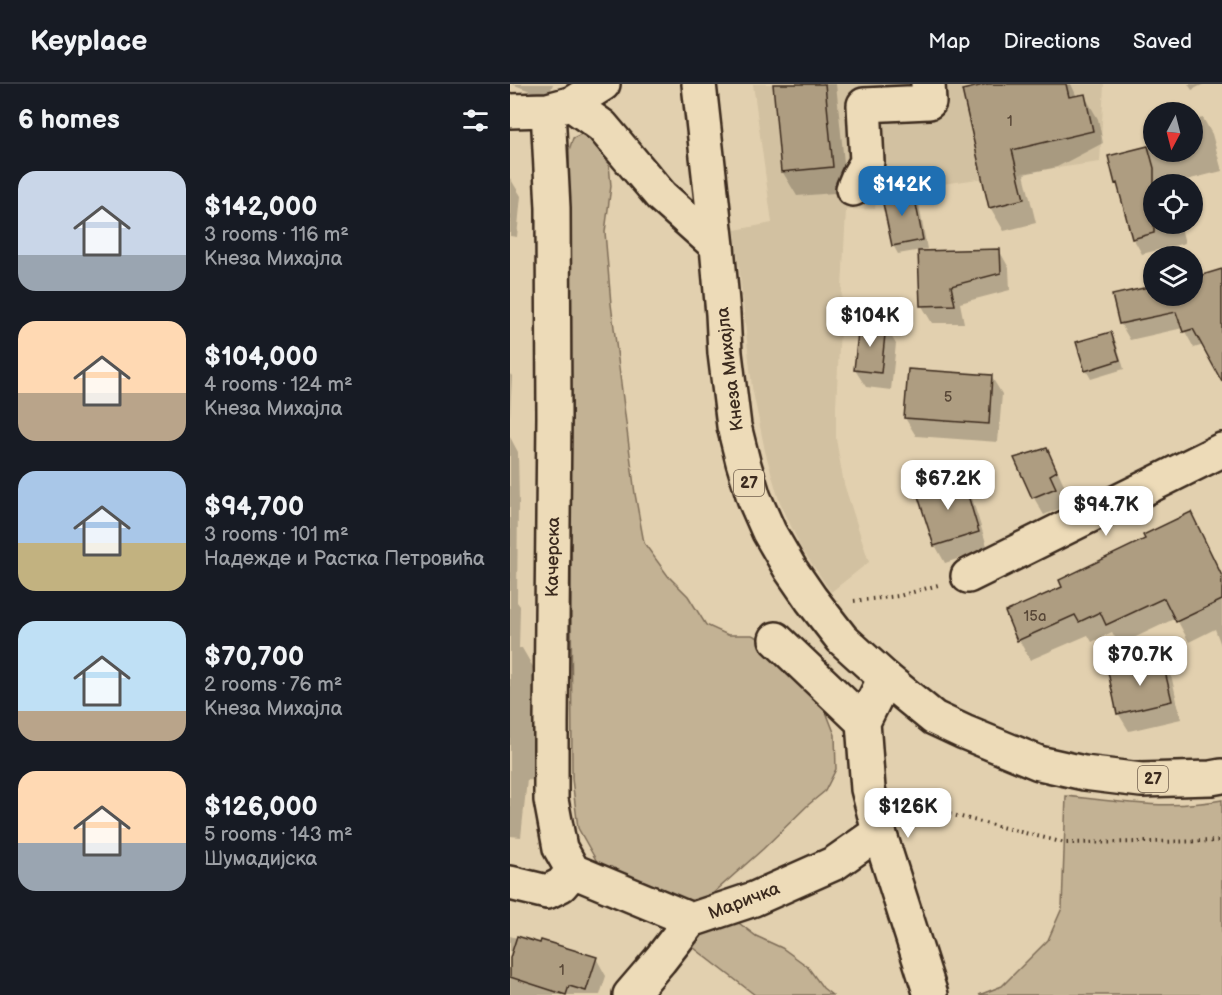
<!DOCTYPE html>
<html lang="en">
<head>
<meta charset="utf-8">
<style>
  body { margin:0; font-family:"Balsamiq Sans",sans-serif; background:#242831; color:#f1f3f6; height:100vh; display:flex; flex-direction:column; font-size:22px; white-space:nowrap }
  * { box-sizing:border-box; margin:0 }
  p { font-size:20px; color:#9ea1a6 }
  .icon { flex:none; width:33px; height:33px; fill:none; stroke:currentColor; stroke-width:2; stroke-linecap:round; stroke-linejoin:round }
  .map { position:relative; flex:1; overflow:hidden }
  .sheet { display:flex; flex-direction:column; background:#171b24; width:510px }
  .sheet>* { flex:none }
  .needle { width:39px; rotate:187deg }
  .tools { position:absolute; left:633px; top:18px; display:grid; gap:12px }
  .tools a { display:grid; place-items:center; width:60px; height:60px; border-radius:50%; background:#171b24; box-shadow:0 2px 4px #0004; font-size:30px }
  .price { position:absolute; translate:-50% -51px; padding:0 14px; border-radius:12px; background:#fff; color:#222; font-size:20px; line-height:39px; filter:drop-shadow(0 2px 3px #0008) }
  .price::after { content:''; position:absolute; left:50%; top:36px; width:18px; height:14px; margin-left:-9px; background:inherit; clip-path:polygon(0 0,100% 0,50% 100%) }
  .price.active { background:#1f6fb2; color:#fff }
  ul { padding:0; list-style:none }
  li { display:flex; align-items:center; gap:18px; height:150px; padding:0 18px }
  li span { display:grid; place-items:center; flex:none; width:168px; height:120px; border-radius:18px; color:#555 }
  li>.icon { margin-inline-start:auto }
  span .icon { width:72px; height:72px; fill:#fffc; stroke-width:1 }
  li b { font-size:26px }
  h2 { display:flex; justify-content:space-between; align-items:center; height:72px; padding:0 18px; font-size:26px }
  header { display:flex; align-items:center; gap:36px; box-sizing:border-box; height:84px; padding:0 30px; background:#171b24; border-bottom:2px solid #363941 }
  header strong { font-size:28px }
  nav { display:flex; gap:33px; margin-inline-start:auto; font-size:21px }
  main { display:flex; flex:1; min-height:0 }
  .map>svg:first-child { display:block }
  .built { fill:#d2c1a1 }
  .green { fill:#c3b294; stroke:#7f6e59; stroke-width:1.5 }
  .shadow { fill:#0003 }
  .building { fill:#ae9d81; stroke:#3b2a1e; stroke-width:1.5 }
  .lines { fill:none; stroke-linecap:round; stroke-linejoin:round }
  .minor-casing { stroke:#3b2a1e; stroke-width:38 }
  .major-casing { stroke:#3b2a1e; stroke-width:38 }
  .path { stroke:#3b2a1e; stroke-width:4; stroke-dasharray:1.5 4.5; stroke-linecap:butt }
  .minor { stroke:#eddbb8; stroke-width:33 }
  .major { stroke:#eddbb8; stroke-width:33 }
  .labels { text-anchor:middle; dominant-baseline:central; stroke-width:4.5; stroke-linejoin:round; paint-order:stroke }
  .number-label { font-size:15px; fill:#584737 }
  .shield { fill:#eddbb8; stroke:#705f4c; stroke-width:1.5 }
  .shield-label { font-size:16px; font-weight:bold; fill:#3b2a1e }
  .street-label { font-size:18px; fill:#3b2a1e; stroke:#eddbb8 }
</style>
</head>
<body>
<header>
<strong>Keyplace</strong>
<nav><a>Map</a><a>Directions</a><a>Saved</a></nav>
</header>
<main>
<section class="sheet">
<h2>6 homes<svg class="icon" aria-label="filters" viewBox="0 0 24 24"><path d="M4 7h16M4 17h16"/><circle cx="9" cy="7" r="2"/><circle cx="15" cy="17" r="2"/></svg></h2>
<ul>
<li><span style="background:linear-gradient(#c9d6e8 70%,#9aa5b1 0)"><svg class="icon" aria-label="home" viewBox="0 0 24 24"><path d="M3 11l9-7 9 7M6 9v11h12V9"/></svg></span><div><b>$142,000</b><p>3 rooms · 116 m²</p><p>Кнеза Михајла</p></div></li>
<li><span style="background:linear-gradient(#ffd9b3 60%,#b9a48a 0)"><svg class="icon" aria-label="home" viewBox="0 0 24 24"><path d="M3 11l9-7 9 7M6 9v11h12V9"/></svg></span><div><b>$104,000</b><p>4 rooms · 124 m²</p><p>Кнеза Михајла</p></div></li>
<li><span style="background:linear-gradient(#a9c7e8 60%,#c2b280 0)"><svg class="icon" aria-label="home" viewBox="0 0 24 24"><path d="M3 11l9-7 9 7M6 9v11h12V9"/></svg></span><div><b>$94,700</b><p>3 rooms · 101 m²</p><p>Надежде и Растка Петровића</p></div></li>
<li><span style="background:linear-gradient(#bfe0f5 75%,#b9a48a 0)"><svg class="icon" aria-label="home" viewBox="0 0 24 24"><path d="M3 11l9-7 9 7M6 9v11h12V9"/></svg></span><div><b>$70,700</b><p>2 rooms · 76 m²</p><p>Кнеза Михајла</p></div></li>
<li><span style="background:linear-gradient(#ffd9b3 60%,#9aa5b1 0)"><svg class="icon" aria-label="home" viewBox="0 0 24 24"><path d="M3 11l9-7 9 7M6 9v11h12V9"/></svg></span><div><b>$126,000</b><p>5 rooms · 143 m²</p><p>Шумадијска</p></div></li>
</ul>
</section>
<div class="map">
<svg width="712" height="911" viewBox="0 0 712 911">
  <rect width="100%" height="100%" fill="#e2d0af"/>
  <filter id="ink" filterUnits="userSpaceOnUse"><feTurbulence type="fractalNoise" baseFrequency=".0167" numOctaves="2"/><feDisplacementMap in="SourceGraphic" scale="12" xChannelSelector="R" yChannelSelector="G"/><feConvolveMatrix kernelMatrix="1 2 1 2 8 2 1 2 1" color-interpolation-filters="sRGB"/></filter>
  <g filter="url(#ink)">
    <path class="built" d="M 243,0 L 594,0 L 590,78 L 367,109 L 365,125 L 336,126 L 326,323 L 326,355 L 334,400 L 359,478 L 321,508 L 291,464 L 269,416 L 255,367 L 242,303 L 225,146 L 262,139 Z"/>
    <path class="green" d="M 71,50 L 79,53 L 99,80 L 101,102 L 95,148 L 101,220 L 125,410 L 134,459 L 158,492 L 178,512 L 196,541 L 218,551 L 242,551 L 262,560 L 313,620 L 325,651 L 326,685 L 315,707 L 298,721 L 253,765 L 200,812 L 182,818 L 90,783 L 68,744 L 62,695 L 59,66 L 63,54 Z
      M 556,712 C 608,718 660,726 712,716 L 712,911 L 469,911 L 492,902 L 538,856 L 552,824 Z
      M 221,833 L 246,852 L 272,864 L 297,882 L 313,904 L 322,911 L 245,911 L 179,860 L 185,848 Z"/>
    <path class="shadow" d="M 2,0 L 43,0 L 38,14 Z
      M 264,0 L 326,0 L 337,108 L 287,112 L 272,87 Z
      M 485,0 L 561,0 L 567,13 L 574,11 L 588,35 L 593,59 L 547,83 L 514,90 L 526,139 L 494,147 L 480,123 Z
      M 678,0 L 694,0 L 682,6 Z
      M 693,34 L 702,50 L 712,87 L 661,100 L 644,100 L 644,140 L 670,140 L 675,159 L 632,170 L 623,154 L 611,106 L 607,99 L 600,73 L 644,62 L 644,68 L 682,68 L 682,37 Z
      M 0,94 L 11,112 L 7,153 L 0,152 Z
      M 403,106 L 408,115 L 417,165 L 388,170 L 383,161 Z
      M 489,166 L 499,184 L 500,206 L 450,219 L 454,239 L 422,239 L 412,222 Z
      M 642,204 L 644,212 L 682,212 L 694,261 L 684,264 L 673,244 L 620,256 L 610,239 Z
      M 375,242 L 386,260 L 381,306 L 356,303 L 345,286 Z
      M 601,250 L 606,258 L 614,285 L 581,295 L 576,286 Z
      M 399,286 L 481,292 L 492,310 L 488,358 L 406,352 L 395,334 Z
      M 0,290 L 2,292 L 0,333 Z
      M 0,353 L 8,368 L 9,420 L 8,420 L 7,518 L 10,522 L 9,564 L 12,564 L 23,583 L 22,592 L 30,605 L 31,697 L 17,696 L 11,753 L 0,752 Z
      M 536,366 L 546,383 L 556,405 L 549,409 L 555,422 L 534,431 L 524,414 L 506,375 Z
      M 451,393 L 461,411 L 478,465 L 435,479 L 425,461 Z
      M 680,430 L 692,451 L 712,492 L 712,564 L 705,545 L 679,558 L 666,534 L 609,561 L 602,548 L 582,558 L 578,551 L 520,576 L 509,556 L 554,504 Z
      M 652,577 L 662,595 L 671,635 L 619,647 L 608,629 Z
      M 0,852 L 31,861 L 86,874 L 96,892 L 90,911 L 0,911 Z"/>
    <path class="building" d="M 263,0 L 315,0 L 323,83 L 271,88 Z
      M 478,0 L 556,0 L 559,13 L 575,10 L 583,47 L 502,66 L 514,115 L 479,124 L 452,6 Z
      M 638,62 L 644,84 L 644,149 L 622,155 L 607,99 L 605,100 L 598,72 Z
      M 403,105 L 413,156 L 382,162 L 371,110 Z
      M 490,165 L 491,189 L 441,202 L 445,221 L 410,222 L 408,167 Z
      M 712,185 L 712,298 L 683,245 L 673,248 L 666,228 L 609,240 L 602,211 L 643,202 L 644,212 L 682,212 L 682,194 Z
      M 349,239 L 376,241 L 371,289 L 344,286 Z
      M 601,248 L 610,276 L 575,287 L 566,258 Z
      M 398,285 L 482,291 L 479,340 L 394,334 Z
      M 537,364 L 547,387 L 540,391 L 546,404 L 522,414 L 504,374 Z
      M 452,391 L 469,448 L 424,462 L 406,406 Z
      M 681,428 L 712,492 L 712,516 L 666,538 L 654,514 L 596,541 L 590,528 L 569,538 L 565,531 L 507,557 L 495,528 L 552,503 L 549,496 L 635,455 L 633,451 Z
      M 652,575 L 662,617 L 607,630 L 598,588 Z
      M 7,852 L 30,859 L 31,856 L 87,873 L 76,907 L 59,902 L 56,911 L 0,893 L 0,874 Z"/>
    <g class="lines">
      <defs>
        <path id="minor" d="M 38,26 L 43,124 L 44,333 L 41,639 L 41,716 L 50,764 L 63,787 L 181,836
          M 0,27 L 38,26 L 60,20
          M 343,105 L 348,93 L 357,78 L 354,21 L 419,18 L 418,0
          M 458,492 L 712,366
          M 266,555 L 353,638
          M 375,594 L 353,638 L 358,705 L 369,748 L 421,911
          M 0,799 L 37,808 L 51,801 L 63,787
          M 120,911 L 150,876 L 181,836 L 244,815 L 325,779 L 369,748"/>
        <path id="major" d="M 93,0 L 61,20 L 92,42 L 151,112 L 207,162
          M 189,0 L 207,162 L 213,230 L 215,269 L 224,342 L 233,378 L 244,414 L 259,448 L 281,486 L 301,515 L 332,555 L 375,594 L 424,634 L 454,648 L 529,679 L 574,689 L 631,696 L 701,694 L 712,692"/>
      </defs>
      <use href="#minor" class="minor-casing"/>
      <use href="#major" class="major-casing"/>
      <path class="path" d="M 344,517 L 389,512 L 428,501
        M 394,717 L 415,724 L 555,759 L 712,757"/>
      <use href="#minor" class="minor"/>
      <use href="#major" class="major"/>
    </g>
  </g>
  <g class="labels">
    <g class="number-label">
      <text x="500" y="37">1</text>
      <text x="438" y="313">5</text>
      <text x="525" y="532">15a</text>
      <text x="52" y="886">1</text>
    </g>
    <g class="shield">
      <rect x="224" y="386" width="30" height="26" rx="4.5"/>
      <rect x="628" y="682" width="30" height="26" rx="4.5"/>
    </g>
    <g class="shield-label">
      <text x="239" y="399">27</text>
      <text x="643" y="695">27</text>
    </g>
    <g class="street-label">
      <text transform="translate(220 285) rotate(-97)">Кнеза Михајла</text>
      <text transform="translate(43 473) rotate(-89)">Качерска</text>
      <text transform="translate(234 817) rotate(-21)">Маричка</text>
    </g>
  </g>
</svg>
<div class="tools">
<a><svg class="needle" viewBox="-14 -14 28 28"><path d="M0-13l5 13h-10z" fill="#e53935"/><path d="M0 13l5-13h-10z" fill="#9ea1a6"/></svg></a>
<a><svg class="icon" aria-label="locate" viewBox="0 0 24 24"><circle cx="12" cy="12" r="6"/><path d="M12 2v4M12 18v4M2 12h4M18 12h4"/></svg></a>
<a><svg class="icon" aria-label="layers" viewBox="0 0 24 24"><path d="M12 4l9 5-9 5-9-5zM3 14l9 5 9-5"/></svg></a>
</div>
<b class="price active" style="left:392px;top:133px">$142K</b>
<b class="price" style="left:360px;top:264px">$104K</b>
<b class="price" style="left:438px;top:427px">$67.2K</b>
<b class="price" style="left:596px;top:453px">$94.7K</b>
<b class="price" style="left:630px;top:603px">$70.7K</b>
<b class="price" style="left:398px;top:755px">$126K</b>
</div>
</main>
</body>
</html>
